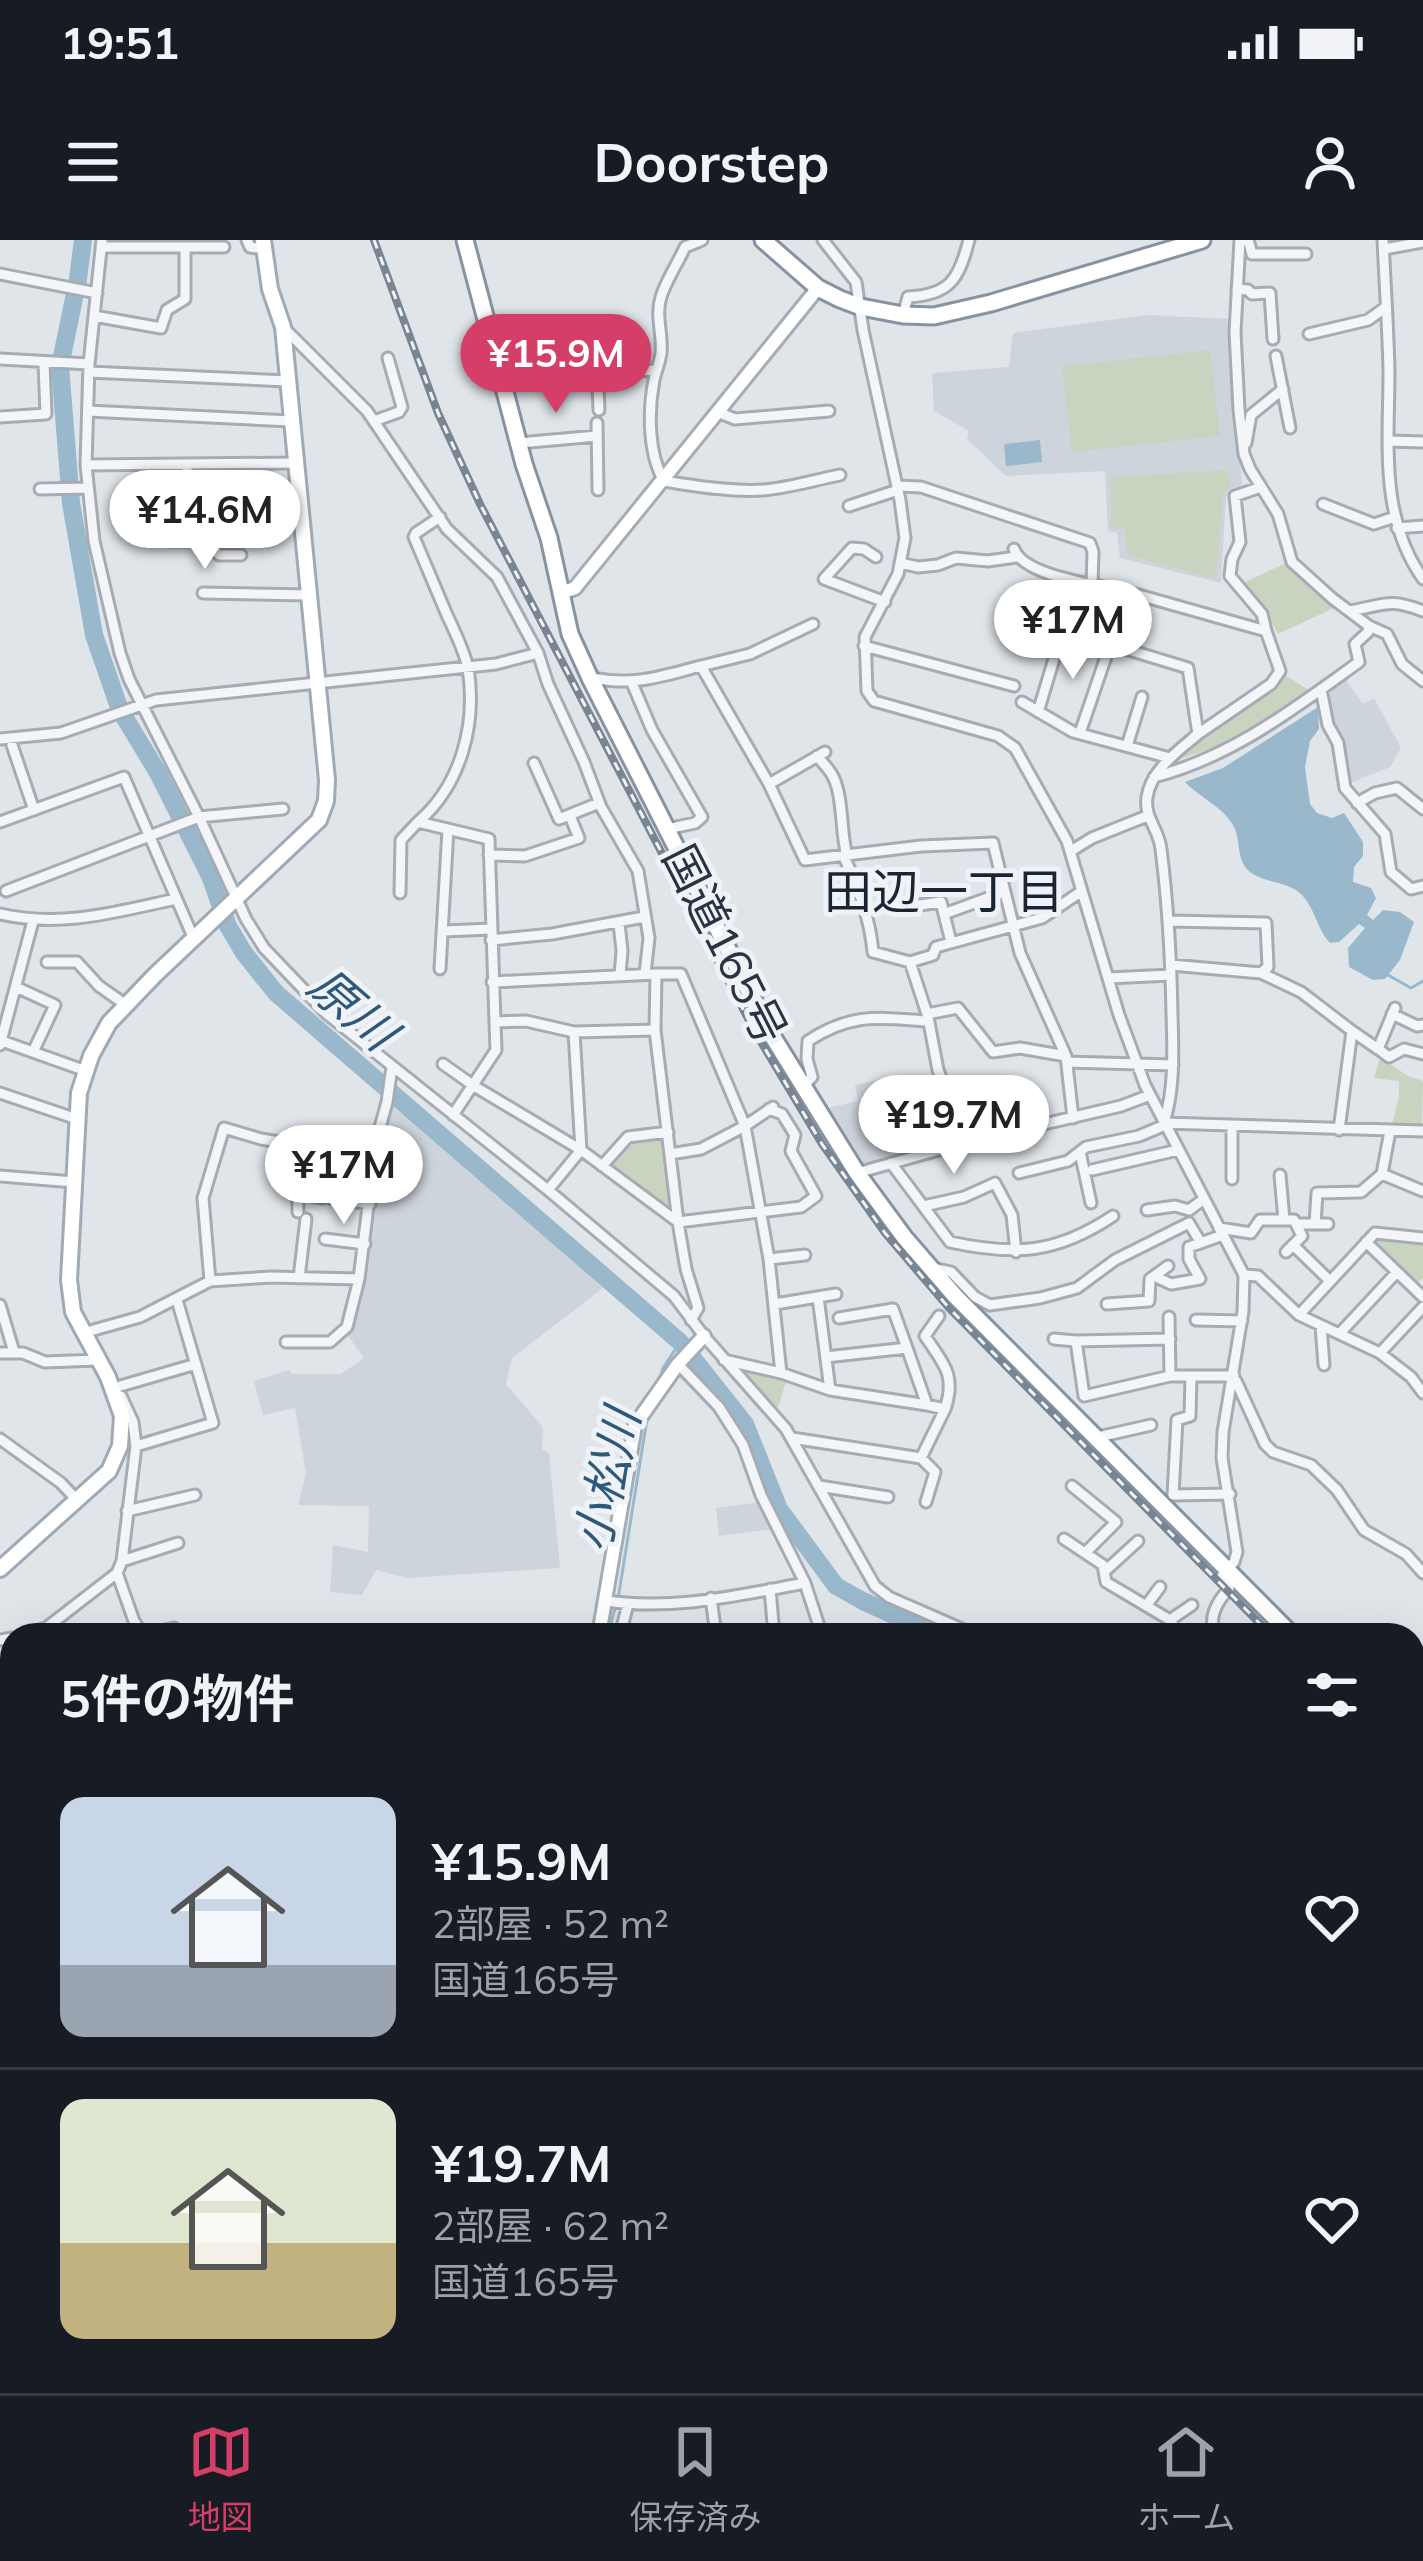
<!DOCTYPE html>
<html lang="ja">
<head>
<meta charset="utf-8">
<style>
  body { margin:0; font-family:Mulish,"Noto Sans JP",sans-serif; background:#242831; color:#f1f3f6; height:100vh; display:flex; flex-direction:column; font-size:45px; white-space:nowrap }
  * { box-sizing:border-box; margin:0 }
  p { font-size:39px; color:#9ea1a6 }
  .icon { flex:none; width:66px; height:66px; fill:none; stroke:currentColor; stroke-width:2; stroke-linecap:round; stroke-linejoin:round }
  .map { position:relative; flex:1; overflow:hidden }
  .details { position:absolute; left:0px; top:1383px; width:1425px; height:771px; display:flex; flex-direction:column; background:#171b24; border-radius:36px 36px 0 0; box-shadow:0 12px 48px #0002 }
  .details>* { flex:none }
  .price { position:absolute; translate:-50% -102px; padding:0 27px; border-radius:42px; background:#fff; color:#222; font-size:39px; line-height:78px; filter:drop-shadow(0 3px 6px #0008) }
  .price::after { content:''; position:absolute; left:50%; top:72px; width:36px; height:27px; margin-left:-18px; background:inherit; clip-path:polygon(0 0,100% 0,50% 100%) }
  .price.current { background:#d53e67; color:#fff }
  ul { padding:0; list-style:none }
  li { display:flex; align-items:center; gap:36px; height:300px; padding:0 60px }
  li+li { border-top:3px solid #363941 }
  li span { display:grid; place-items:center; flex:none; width:336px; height:240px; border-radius:24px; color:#555 }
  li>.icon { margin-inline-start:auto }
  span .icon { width:144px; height:144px; fill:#fffc; stroke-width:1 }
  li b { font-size:51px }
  h2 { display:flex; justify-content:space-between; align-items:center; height:144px; padding:0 60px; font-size:51px }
  .status { display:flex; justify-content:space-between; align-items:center; height:84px; padding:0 60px; background:#171b24; direction:ltr }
  .status svg { height:33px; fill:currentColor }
  header { display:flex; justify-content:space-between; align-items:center; height:156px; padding:0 60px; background:#171b24; font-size:54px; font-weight:700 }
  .menu { display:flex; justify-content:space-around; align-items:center; height:168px; border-top:3px solid #363941; background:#171b24; font-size:33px; color:#9ea1a6 }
  .menu a { display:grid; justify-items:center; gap:6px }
  .menu .current { color:#d53e67 }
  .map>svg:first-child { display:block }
  .built { fill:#ced4dc }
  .green { fill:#c8d4c0 }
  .water { fill:#99b8cb }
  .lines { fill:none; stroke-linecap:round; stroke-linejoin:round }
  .stream { stroke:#99b8cb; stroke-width:3 }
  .river { stroke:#99b8cb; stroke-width:18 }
  .street-casing { stroke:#a5acb4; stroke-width:15 }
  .secondary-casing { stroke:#a5acb4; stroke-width:18 }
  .primary-casing { stroke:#9eabb6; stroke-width:20 }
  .highway-casing { stroke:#8694a1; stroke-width:21 }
  .street { stroke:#f3f5f8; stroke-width:9 }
  .secondary { stroke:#fff; stroke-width:12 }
  .primary { stroke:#fff; stroke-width:14 }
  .highway { stroke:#fff; stroke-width:15 }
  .rail-casing { stroke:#788694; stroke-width:8 }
  .rail { stroke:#eff3f7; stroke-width:3; stroke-dasharray:9; stroke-linecap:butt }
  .labels { text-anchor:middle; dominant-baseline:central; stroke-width:10; stroke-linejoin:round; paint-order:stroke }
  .street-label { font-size:45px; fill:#283442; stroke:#eff3f7 }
  .neighbourhood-label { font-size:48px; fill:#1a2533; stroke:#eff3f7 }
  .water-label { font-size:48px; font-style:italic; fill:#2f5978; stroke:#eff3f7 }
</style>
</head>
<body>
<div class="status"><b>19:51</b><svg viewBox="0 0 49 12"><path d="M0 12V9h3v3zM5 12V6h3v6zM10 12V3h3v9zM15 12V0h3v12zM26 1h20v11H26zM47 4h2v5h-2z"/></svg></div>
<header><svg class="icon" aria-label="menu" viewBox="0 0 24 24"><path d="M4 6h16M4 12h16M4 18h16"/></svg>Doorstep<svg class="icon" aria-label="person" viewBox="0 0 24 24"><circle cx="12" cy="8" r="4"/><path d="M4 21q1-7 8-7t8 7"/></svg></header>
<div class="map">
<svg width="1423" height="2153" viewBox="0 0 1423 2153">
  <rect width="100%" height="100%" fill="#e0e5ea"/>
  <path class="built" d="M 1148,75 L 1230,79 L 1242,244 L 1226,257 L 1221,343 L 1120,318 L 1117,293 L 1108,291 L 1105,231 L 1006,236 L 967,199 L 969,191 L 934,171 L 932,133 L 1009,127 L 1013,93 Z
    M 1346,440 L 1363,464 L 1374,458 L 1401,508 L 1390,527 L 1348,544 L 1345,515 L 1329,467 L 1331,449 Z
    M 885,838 L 902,918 L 861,929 L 823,869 L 858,861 L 855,845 Z
    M 391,866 L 469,925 L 603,1048 L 512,1118 L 506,1144 L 543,1187 L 542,1209 L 549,1213 L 560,1328 L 407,1338 L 376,1330 L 362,1355 L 330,1352 L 333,1305 L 368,1312 L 369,1266 L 298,1265 L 306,1233 L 295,1168 L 263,1175 L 254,1141 L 289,1130 L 292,1134 L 341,1134 L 364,1118 L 348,1096 L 360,1046 L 382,892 Z
    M 761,1262 L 773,1289 L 719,1296 L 716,1268 Z
    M 1413,1571 L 1423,1577 L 1423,1655 L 1413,1651 Z
    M 0,1680 L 12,1680 L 12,1913 L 4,1912 L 0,1904 L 0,1811 L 3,1805 L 0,1802 Z"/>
  <path class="green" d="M 1210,110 L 1220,196 L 1072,212 L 1062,126 Z
    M 1228,230 L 1230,249 L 1223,254 L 1216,339 L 1128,315 L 1125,289 L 1111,288 L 1111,237 Z
    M 1284,324 L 1334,368 L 1278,394 L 1268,376 L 1243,343 Z
    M 1282,433 L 1313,453 L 1232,502 L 1179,519 L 1210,489 Z
    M 1380,817 L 1408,836 L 1423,841 L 1422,886 L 1392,885 L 1399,856 L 1399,841 L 1374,838 Z
    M 661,898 L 671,962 L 664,967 L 611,928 C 621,903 636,901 661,898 Z
    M 1377,997 L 1423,1001 L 1423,1038 L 1417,1043 L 1372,1002 Z
    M 741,1128 L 786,1142 L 778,1168 L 739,1132 Z
    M 1413,1895 L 1423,1902 L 1423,2153 L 1190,2153 L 1189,2142 L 1413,2142 Z
    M 497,2142 L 562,2142 L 559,2153 L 499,2153 Z
    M 719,2142 L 1130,2142 L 1119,2153 L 720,2153 Z"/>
  <path class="water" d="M 1040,200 L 1042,222 L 1006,226 L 1004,204 Z
    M 1318,467 L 1319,489 L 1310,501 L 1305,527 L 1310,564 L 1317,573 L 1332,578 L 1344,573 L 1363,602 L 1363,616 L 1354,627 L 1353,642 L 1371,648 L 1376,658 L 1367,675 L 1373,680 L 1383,670 L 1400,672 L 1414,682 L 1400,720 L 1385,739 L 1373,740 L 1349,727 L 1348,708 L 1365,688 L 1359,684 L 1339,702 L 1330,703 C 1317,689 1315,668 1301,654 C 1287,641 1262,643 1249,631 C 1236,620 1241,601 1234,587 C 1223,566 1200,558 1185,542 L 1223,528 Z"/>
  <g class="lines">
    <path class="stream" d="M 1388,735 L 1411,748 L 1423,741
      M 659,1141 L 663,1128 L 680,1102
      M 618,1359 L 647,1179
      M 608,1395 L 615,1368"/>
    <path class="river" d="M 83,0 L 78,39 L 60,126 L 71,263 L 94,395 L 120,470 L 157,531 L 210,636 L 228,686 L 244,713 L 276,753 L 680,1102 L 745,1184 L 779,1269 L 836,1346 L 863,1361 L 937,1395
      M 1413,1546 L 1423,1553"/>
    <defs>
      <path id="street" d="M 102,0 L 89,124 L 86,225 L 94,301 L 120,413 L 129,439 L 199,577 L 246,679 L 264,708 L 327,774 L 548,950 L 674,1056 L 704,1096 L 786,1189 L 875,1346 L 889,1357 L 976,1395
        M 247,0 L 250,7 L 264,9
        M 702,0 L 685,7 C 678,23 666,40 661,57 C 655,76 663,94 661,113 C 660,122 656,131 654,140 C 648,171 648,214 664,241 C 696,246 730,252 763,250 C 789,248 814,240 840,235
        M 823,0 L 856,42 L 863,90 L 900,260 L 905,298 L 898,334 L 865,397 L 867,451 L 874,461 L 998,496 L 1015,508 L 1067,601 L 1119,775 L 1145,845 L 1244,1035 L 1243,1071 L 1223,1192 L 1222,1218 L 1237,1312 L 1234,1322 L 1222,1336 L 1229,1344 L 1229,1349 C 1218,1360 1205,1381 1218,1395
        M 1240,0 L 1235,92 L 1239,170 L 1244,214 L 1250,229 L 1278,274 L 1292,322 L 1333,359 L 1369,386 L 1387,394 L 1402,424 L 1423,441
        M 1248,0 L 1252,14 L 1306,14
        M 1383,0 C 1385,44 1388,87 1389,131 C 1389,203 1379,277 1423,339
        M 101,7 L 224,7
        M 1384,9 L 1423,2
        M 0,34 L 97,53
        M 1237,49 L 1248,50 L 1252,54 L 1270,53 L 1273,99
        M 903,75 L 908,57 C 950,55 959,39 969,0
        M 94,76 L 161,88 L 167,70 L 185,59 L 185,7
        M 283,87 L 367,171 L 447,289 L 497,337 L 538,413 L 548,444 L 584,522 L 601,567 L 638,631 L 649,698 L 645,734
        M 1309,94 L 1368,80 L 1386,67
        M 596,102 L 599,170
        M 1276,116 L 1290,188
        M 0,119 L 89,124
        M 89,132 L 287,141
        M 597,133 L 657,130
        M 88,171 L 291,181
        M 720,173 L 735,179 L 829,171
        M 0,177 L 46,174 L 44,123
        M 374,181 L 399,172 L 402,167 L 388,118
        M 597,183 L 598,250
        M 1389,201 L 1423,202
        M 519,203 L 597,196
        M 1246,203 L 1251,175 L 1283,149
        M 187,224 L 189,301
        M 86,225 L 294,223
        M 897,246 L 921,247 L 1090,303 L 1093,312 L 1092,344
        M 1261,247 L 1235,256 L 1240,302 L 1232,319 L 1230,336 L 1262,374 L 1266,391
        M 40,249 L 87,248
        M 1323,264 L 1374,284 L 1395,277
        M 849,266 L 898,250
        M 440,277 L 416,293 L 414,297 C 425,323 436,349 447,375 C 455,392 464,410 468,428 C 477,484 461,545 418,582 L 489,599 L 495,782 L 496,810 L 453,875
        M 1397,288 L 1423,286
        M 170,301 L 207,300 L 219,315 L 241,315
        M 1014,309 C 1024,337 1100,345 1128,352
        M 876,317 L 864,309 L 852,308 L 824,339 L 885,362
        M 900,323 L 918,327 L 938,325 L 956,318 L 988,321 L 1016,317
        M 203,353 L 308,355
        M 1349,371 C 1383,366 1387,357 1423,371
        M 1028,377 L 1051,382 L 1109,404 L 1188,428 L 1198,494 L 1271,444 L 1280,431 L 1266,391 L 1128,352 L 1080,493
        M 864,406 L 1014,446
        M 701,426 L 750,414 L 813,384
        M 591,438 C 636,446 658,437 701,426 L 769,544 L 805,620 L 921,606 L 993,603 L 1020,713 L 1066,816 L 1073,878
        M 632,443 L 652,490 L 702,577 L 695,583 L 667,589
        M 1321,449 L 1328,485 L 1338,503 L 1345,548 L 1385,594 L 1391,632 L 1411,649 L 1423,646
        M 1022,462 L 1073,492 L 1170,518
        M 1038,472 L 1057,409
        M 0,499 L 61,493 L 156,460 L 496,424 L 538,413
        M 12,505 L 34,570
        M 1127,506 L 1142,457
        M 817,516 C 822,522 827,527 831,533 C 844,553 840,592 847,616
        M 534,523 L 559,579 L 599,563
        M 1154,537 C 1232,517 1295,468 1359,422 L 1355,404 L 1368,392 L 1369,386
        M 769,544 L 825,512
        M 1357,563 L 1375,553 L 1397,548 L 1423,569
        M 0,582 L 124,537 L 193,697
        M 1071,611 L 1092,598 L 1147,576
        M 489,615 L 525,616 L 579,598 L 570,576
        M 844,617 C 859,648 870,678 873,712 L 910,722 L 933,715 L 936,707 L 1042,678 L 1082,651
        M 6,651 L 199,577 L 283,569
        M 400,653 L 401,600 L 418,582
        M 898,668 L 941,662 L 951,702
        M 0,674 C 63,688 115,672 176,659
        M 944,674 L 1004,652
        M 1170,681 L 1266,683 L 1268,727 L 1261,733 L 1301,752 L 1352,791 L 1339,890
        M 619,683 L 622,711 L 620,735
        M 444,691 L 491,689
        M 491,700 L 552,694 L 644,677
        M 47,722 L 77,722 L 99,746 L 126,765
        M 910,722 L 928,777 L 938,830 L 967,902
        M 1171,725 L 1261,733
        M 440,729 L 448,589
        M 656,734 L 681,734 L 745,886 L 769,1019 L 781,1133
        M 1108,738 L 1171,735
        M 492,742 L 656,734 L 655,790 L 678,982 L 686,1029 L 698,1068 L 691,1080
        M 16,747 L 55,765 L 33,812
        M 927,774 L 958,768 L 993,812 L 1020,808 L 1066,816
        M 1392,774 L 1417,786 L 1423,785
        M 495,782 L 526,781 L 574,792 L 655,790
        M 1352,791 L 1378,809 L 1395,768
        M 2,801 L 86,831
        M 0,805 L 33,681
        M 1377,808 L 1389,817 L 1404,809 L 1423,814
        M 1067,822 L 1173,825
        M 443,824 L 474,846 L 581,910 L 678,982 L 801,967 L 816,956 L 791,911 L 795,895 L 782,874 L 769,869
        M 804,846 L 812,837 L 807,819 L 808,801 C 852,772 879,778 928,781
        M 0,853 L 77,879
        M 1164,883 C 1175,847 1173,811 1172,774 C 1171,718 1168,664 1161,609 C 1159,589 1144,578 1147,557 C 1151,530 1178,511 1198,494
        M 1164,883 L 1423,891
        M 297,905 L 298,972
        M 1080,912 L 1091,963
        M 670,914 L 701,909 L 745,886 L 773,867
        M 891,923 L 950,1002 C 1015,1016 1056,1014 1113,976
        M 602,926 L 628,897 L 668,892
        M 1092,930 L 1178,910
        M 857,933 L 967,902 L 1121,866 L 1150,855
        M 1019,933 L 1068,921 L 1086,907 L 1139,896 L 1165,885
        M 1382,934 L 1423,951
        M 1280,935 L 1284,980
        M 0,936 L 74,942
        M 1232,939 L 1232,887
        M 548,950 L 581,910 L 574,792
        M 298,954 L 323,958
        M 331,958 L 370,964
        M 924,966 L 964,957 L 995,943 L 1012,975 L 1016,1012
        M 1147,970 L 1175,966 L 1189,970 L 1204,959
        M 1296,984 L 1328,984
        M 1315,984 L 1317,953 L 1361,952 L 1382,934 L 1390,891
        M 1219,988 L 1251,993 L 1260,980 L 1294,980 L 1302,996 L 1286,1012
        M 325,999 L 365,1004
        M 1366,1002 L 1423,1057
        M 1293,1005 L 1330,1041
        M 769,1019 L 805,1015
        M 932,1028 L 951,1032 L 975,1057 L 990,1065 L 1040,1058 L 1077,1048 L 1115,1020 L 1189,983 L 1201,1003
        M 1244,1035 L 1258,1036 L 1299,1075 L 1380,1113 L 1411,1137 L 1423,1153
        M 1154,1036 L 1171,1044 L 1200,1039 L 1189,1019 L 1189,1007 L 1223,995
        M 299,1038 L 306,979
        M 210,1041 L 203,958 L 224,888 L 261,899 L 297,905 L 376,902
        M 818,1057 L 830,1150
        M 775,1064 L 836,1054
        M 1107,1064 L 1149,1061 L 1150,1039 L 1168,1026
        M 0,1065 L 14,1112
        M 1299,1075 L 1375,993 L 1423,998
        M 939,1076 L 925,1096 C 942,1122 957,1134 945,1169
        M 1169,1077 L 1170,1136
        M 839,1078 L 893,1069 L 907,1108
        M 1196,1080 L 1242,1081
        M 1321,1086 L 1324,1125
        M 1341,1092 L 1397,1032
        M 83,1093 L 140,1077 L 210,1041 L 271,1037 L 359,1039
        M 1054,1099 L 1076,1101
        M 1170,1099 L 1076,1101 L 1084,1156 L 1170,1136 L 1234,1136
        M 286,1102 L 330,1102 L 347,1087 L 359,1039 L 376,902 L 387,862 L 392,827
        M 0,1113 L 23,1113 L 45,1122 L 98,1120
        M 1380,1113 L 1423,1067
        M 724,1120 L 781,1133 L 830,1150 L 927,1165
        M 678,1124 L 719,1167 L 743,1205 L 761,1255 L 805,1343 L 822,1395
        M 1191,1136 L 1190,1176 L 1177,1180 L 1173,1255 L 1230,1254
        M 1236,1141 L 1265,1204 L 1273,1212 L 1311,1225 L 1337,1250 L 1364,1290 L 1406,1314 L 1423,1333
        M 117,1147 L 196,1124
        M 1098,1197 L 1151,1185
        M 792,1198 L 921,1218 L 945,1169 L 927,1165 L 907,1108 L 826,1117
        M 0,1199 L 61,1243 L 77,1260
        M 136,1206 L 213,1183 L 177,1060
        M 921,1218 L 935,1232 L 926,1262
        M 819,1246 L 888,1257
        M 1072,1246 L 1116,1282 L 1086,1312
        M 127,1271 L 195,1255
        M 1064,1299 L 1103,1325 L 1106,1342 L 1170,1380 L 1180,1395
        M 122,1321 L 178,1303
        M 1104,1332 L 1138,1301
        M 117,1333 L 134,1381 L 143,1395 L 174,1388 L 177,1395
        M 770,1349 L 774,1395
        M 711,1358 L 716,1395
        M 607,1361 C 673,1371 740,1355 805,1343
        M 1146,1366 L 1160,1347
        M 1170,1380 L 1192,1365
        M 23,1395 L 46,1388 L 117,1333 L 122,1321 L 136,1206 L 133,1182 L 121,1156
        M 620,1395 L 628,1364
        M 0,1400 L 12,1398
        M 0,1461 L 12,1450
        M 0,1591 L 12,1593
        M 372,2142 L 373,2153
        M 915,2142 L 922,2153
        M 282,2153 L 291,2142"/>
      <path id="secondary" d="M 561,353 L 575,348 L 579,343 L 818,48
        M 599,1395 L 635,1185 L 678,1124 L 704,1096
        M 1413,1564 L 1423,1571
        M 0,1662 L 12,1662"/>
      <path id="primary" d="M 0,1329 L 109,1231 L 120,1206 L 122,1176 L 108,1137 L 73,1072 L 69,1040 L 79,853 L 91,816 L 109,783 L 155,735 L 319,580 L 326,561 L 327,540 L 283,87 L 270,49 L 263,0"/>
      <path id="highway" d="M 465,0 L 524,224 L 549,298 L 570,394 L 590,438 L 771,794 L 857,933 L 904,997 L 955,1056 L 1292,1395
        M 763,0 L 818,48 L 840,59 L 861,67 L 903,75 L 934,76 L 991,63 L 1202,0
        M 1413,1499 L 1423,1505
        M 1413,1532 L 1423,1530
        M 0,1618 L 12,1619
        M 0,1638 L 12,1639"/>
    </defs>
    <use href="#street" class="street-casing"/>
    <use href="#secondary" class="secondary-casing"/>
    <use href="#primary" class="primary-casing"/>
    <use href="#highway" class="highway-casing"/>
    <use href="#street" class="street"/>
    <use href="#secondary" class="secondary"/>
    <use href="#primary" class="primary"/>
    <use href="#highway" class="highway"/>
    <defs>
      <path id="rail" d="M 374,0 L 438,173 L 480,264 L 755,792 L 822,904 L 885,993 L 949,1068 L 1271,1395
        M 1413,1521 L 1423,1528"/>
    </defs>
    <use href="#rail" class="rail-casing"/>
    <use href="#rail" class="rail"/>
  </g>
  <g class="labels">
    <g class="street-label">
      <text transform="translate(726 704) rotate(63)">国道165号</text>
    </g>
    <g class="neighbourhood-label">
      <text x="944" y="651">田辺一丁目</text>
    </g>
    <g class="water-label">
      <text transform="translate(353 768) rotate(41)">原川</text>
      <text transform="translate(606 1240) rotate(-77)">小松川</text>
    </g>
  </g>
</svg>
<b class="price current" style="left:556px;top:176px">¥15.9M</b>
<b class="price" style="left:205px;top:332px">¥14.6M</b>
<b class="price" style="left:1073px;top:442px">¥17M</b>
<b class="price" style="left:954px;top:937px">¥19.7M</b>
<b class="price" style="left:344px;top:987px">¥17M</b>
<section class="details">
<h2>5件の物件<svg class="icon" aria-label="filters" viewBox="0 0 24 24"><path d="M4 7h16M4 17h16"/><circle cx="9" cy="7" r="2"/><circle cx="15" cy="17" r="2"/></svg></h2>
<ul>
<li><span style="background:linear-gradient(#c9d6e8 70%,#9aa5b1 0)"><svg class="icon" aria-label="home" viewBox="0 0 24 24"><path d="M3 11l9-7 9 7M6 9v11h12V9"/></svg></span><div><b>¥15.9M</b><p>2部屋 · 52 m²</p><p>国道165号</p></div><svg class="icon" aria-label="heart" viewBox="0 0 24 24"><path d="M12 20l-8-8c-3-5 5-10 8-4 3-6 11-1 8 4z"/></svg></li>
<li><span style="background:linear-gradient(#dfe7d0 60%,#c2b280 0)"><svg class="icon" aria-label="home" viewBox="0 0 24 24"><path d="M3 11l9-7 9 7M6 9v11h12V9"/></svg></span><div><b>¥19.7M</b><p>2部屋 · 62 m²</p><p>国道165号</p></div><svg class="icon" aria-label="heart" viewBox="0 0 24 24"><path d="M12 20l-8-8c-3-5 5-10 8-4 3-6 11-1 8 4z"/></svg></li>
</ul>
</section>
</div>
<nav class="menu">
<a class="current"><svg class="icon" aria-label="map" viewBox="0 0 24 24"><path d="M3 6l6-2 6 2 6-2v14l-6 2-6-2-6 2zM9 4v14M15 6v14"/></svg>地図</a>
<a><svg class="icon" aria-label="saved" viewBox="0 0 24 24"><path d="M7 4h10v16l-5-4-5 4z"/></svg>保存済み</a>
<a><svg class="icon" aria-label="home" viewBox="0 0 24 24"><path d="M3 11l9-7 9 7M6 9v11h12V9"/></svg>ホーム</a>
</nav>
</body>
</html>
